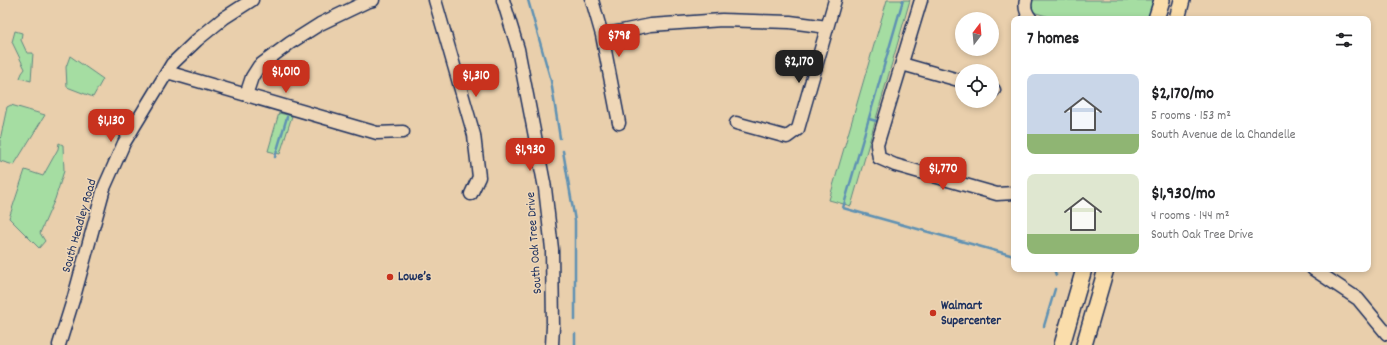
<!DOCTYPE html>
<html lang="en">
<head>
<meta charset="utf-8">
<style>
  body { margin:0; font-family:Dekko,sans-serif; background:#f6f6f6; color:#202124; height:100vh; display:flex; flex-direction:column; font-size:15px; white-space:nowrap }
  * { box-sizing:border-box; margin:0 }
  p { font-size:13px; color:#757577 }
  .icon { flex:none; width:22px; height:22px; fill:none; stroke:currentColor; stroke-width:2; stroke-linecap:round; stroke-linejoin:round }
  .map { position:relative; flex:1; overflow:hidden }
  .details { position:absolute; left:1011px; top:16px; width:360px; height:256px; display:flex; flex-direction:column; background:#fff; border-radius:8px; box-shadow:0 2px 6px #0003 }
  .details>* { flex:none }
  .needle { width:26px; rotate:16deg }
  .tools { position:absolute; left:955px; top:12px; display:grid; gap:8px }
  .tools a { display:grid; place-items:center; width:44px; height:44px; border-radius:50%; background:#fff; box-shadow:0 2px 6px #0003; font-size:20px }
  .price { position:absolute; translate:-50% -34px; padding:0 9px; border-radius:8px; background:#c8321e; color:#fff; font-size:13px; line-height:26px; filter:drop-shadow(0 1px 2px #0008) }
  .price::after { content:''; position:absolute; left:50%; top:24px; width:12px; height:9px; margin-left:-6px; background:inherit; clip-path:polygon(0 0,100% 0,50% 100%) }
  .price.selected { background:#222; color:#fff }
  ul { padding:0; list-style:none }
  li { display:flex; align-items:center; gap:12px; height:100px; padding:0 16px }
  li span { display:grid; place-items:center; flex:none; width:112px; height:80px; border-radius:8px; color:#555 }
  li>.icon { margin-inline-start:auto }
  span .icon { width:48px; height:48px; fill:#fffc; stroke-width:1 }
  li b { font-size:17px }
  h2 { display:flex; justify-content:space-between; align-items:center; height:48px; padding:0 16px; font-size:17px }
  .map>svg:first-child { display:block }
  .green { fill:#a5dda2; stroke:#608680 }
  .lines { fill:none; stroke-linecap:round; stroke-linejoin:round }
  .stream { stroke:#5e91b3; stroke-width:2.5 }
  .minor-casing { stroke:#1b2f5e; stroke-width:15 }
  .major-casing { stroke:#1b2f5e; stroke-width:18 }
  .minor { stroke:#efd7b7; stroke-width:12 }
  .major { stroke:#faddab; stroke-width:15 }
  .poi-dot { fill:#c8321e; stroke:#efd7b7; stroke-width:1.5 }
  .labels { text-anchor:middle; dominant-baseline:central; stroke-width:3; stroke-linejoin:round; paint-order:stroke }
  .street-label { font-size:13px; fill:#1b2f5e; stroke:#efd7b7 }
  .poi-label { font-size:13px; font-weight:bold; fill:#1b2f5e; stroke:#efd7b7; text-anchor:start }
</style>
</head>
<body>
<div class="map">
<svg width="1387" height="345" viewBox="0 0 1387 345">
  <rect width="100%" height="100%" fill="#e9cfac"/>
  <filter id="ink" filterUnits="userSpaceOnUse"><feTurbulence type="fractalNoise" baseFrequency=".025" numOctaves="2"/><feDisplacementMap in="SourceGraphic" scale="8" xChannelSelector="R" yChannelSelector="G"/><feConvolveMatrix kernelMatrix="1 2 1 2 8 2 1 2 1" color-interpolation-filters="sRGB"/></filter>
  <g filter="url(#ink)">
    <path class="green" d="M 887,0 L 910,0 L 851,206 L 829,200 Z
      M 1032,0 L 1153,0 L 1148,19 L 1057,19 L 1029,11 Z
      M 15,31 L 22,33 L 21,40 L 27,53 L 33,53 L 31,81 L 20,78 L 22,73 L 25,69 L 12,42 Z
      M 70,56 L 103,79 L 93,97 L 67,87 L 66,67 Z
      M 11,105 L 45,115 L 14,165 L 0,161 L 0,140 L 7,107 Z
      M 279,113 L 292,116 L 280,154 L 268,151 Z
      M 59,143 L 63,145 L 64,171 L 55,199 L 40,233 L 45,241 L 39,248 L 9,218 L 25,170 L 43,176 L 58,149 Z"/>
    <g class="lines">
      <path class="stream" d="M 528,0 L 551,81 L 560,138
        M 903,0 L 843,208 L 1014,256
        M 869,119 L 880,122
        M 563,151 L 575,221 L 575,320
        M 275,157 L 287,117
        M 1054,269 L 1056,275
        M 1044,326 L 1055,289
        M 575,345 L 575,334"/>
      <defs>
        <path id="minor" d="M 435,0 L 474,135 L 479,177 L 471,194
          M 503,0 L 518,49 L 545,188 L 552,249 L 553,326 L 552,345
          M 592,0 L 602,35 L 619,123
          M 921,0 L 877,145 L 879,158 L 895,165 L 997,194 L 1014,193
          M 1026,0 C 1024,8 1026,13 1031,19
          M 602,35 L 651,25 L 722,20 L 790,22 L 827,27
          M 902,64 L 962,81
          M 167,72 L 377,133 L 403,132
          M 992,89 L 994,90
          M 246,95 L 252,77 L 259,66 L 290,43 L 320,24 L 366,2 L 373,0
          M 736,123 L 787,137 L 798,129 L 835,0
          M 1313,269 L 1358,299 L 1387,334
          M 59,345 L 74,297 L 104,188 L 124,143 L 172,64 L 197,40 L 224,18 L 252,0"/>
        <path id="major" d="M 1156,19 L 1162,0
          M 1177,19 L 1182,0
          M 1062,345 L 1084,269
          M 1084,345 L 1106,269"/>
      </defs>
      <use href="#minor" class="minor-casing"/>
      <use href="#major" class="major-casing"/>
      <use href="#minor" class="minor"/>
      <use href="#major" class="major"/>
    </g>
  </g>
  <g class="poi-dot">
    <circle cx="390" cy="277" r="4"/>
    <circle cx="933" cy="313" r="4"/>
  </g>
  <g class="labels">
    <g class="street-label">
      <text transform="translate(80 226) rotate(-74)">South Headley Road</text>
      <text transform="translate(535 243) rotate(-94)">South Oak Tree Drive</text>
    </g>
    <g class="poi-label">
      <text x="398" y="277">Lowe’s</text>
      <text x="941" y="306">Walmart<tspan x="941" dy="15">Supercenter</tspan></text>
    </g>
  </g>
</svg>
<div class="tools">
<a><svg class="needle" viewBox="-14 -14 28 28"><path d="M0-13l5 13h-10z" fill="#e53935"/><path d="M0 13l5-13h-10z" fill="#757577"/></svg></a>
<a><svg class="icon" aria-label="locate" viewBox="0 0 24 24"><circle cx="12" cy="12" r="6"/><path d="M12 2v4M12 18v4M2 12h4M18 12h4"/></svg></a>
</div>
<b class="price" style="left:619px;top:58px">$798</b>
<b class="price selected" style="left:799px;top:84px">$2,170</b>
<b class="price" style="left:286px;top:94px">$1,010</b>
<b class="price" style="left:476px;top:98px">$1,310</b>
<b class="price" style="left:111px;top:143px">$1,130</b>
<b class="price" style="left:530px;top:172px">$1,930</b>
<b class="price" style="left:943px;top:191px">$1,770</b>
<section class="details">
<h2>7 homes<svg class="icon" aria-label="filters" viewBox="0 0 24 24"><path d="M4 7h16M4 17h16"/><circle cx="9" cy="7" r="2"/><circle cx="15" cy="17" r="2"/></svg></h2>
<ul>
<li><span style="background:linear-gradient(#c9d6e8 75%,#8fb573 0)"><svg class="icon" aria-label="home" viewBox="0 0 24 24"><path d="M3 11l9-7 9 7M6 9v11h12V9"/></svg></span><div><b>$2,170/mo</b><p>5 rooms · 153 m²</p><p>South Avenue de la Chandelle</p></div></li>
<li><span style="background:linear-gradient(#dfe7d0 75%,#8fb573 0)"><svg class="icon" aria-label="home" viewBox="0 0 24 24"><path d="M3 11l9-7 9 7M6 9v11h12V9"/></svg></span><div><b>$1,930/mo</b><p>4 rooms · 144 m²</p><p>South Oak Tree Drive</p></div></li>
</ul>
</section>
</div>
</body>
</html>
